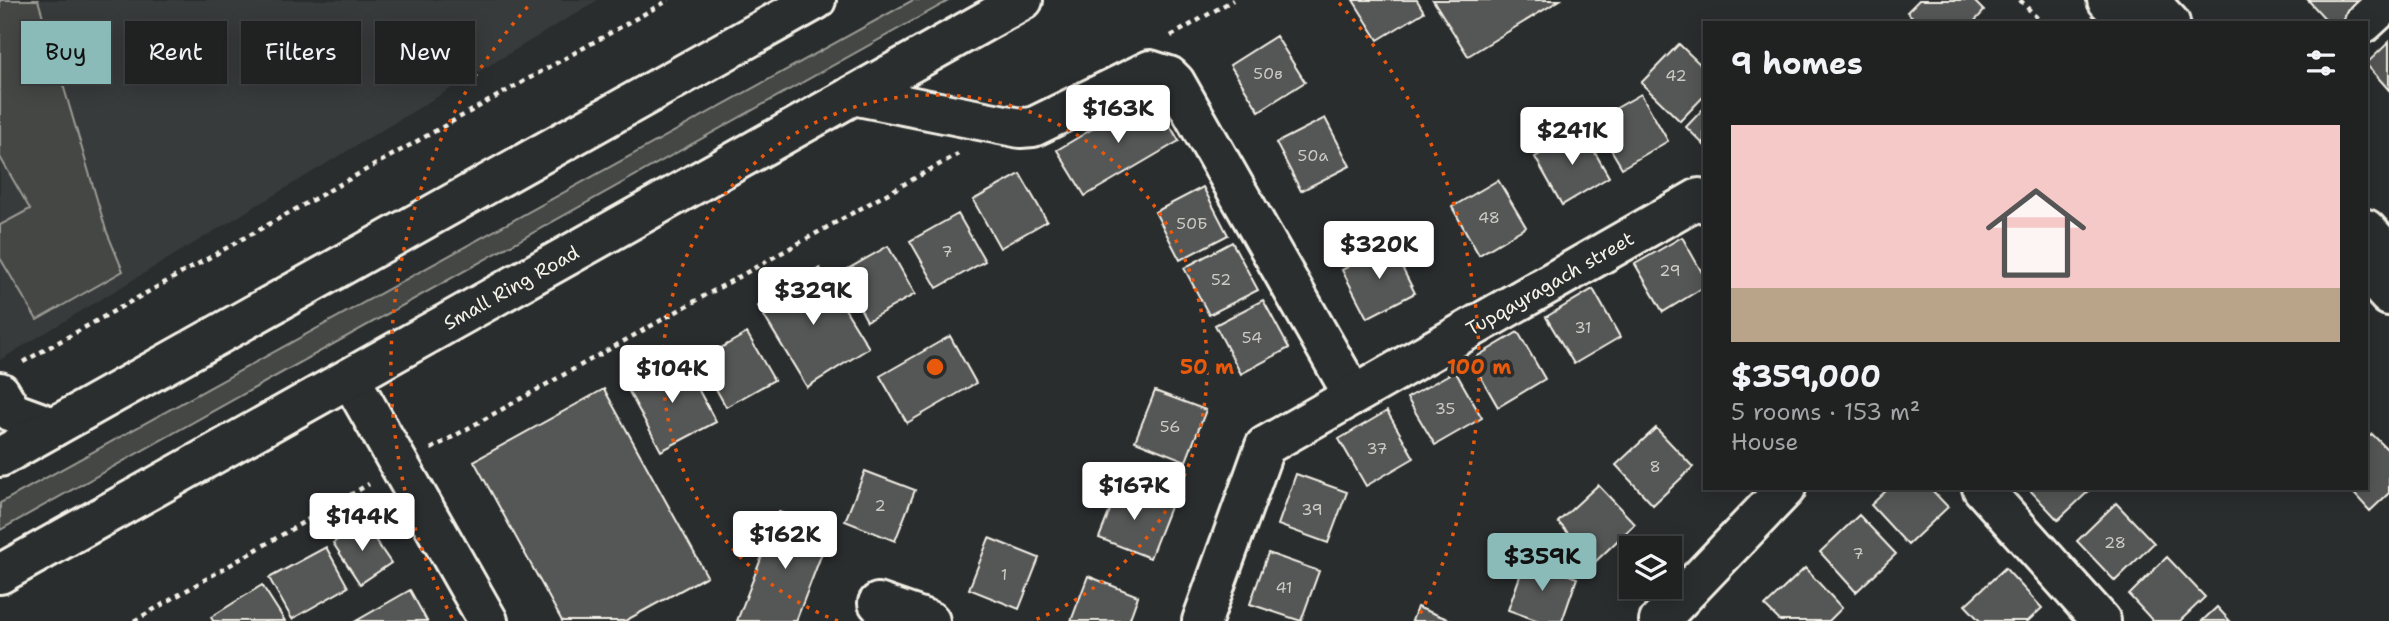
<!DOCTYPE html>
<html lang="en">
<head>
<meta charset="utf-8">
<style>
  body { margin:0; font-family:"Shantell Sans",sans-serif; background:#2d2f2f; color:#f1f3f6; height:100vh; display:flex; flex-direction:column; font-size:26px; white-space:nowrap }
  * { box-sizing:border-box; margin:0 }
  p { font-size:23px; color:#a2a4a5 }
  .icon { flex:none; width:38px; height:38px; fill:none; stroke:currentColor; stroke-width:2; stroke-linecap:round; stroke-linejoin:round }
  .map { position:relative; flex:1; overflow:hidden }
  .sheet { position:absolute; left:1703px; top:21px; width:665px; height:469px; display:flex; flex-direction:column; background:#202222; border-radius:0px; box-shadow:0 4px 18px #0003,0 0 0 2px #3d3f40 }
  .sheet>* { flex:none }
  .hud { position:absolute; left:21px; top:21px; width:665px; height:63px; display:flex; gap:14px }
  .controls { position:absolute; left:1619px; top:536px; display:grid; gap:14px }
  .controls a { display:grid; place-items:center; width:63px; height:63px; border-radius:0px; background:#202222; box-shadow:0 4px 18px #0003,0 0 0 2px #3d3f40; font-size:35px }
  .price { position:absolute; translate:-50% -60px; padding:0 16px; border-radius:7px; background:#fff; color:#222; font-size:23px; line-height:46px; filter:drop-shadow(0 2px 4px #0008) }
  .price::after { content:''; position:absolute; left:50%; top:42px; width:21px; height:16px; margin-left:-10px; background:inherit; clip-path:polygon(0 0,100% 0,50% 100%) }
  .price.current { background:#8bbbb9; color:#111 }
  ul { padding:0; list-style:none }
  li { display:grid; align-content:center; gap:14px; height:371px; padding:0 28px }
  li+li { border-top:2px solid #3d3f40 }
  li span { display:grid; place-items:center; height:217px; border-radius:0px; color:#555 }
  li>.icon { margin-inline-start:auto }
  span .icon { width:126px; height:126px; fill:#fffc; stroke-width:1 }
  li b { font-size:30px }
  h2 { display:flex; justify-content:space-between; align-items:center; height:84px; padding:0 28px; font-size:30px }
  .tag { padding:0 24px; border-radius:0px; background:#202222; box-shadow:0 4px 18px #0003,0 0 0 2px #3d3f40; font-size:24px; line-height:63px }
  .tag.current { background:#8bbbb9; color:#111 }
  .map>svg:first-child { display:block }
  .built { fill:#373a3a }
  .green { fill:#444645; stroke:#9c9c96; stroke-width:2 }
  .building { fill:#555756; stroke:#f4f1e8; stroke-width:2 }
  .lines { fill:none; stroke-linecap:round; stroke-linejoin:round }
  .minor-casing { stroke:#f4f1e8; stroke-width:44 }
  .major-casing { stroke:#f4f1e8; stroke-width:44 }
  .highway-casing { stroke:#f4f1e8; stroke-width:44 }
  .path { stroke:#f4f1e8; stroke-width:4.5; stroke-dasharray:5 5; stroke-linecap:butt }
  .minor { stroke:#2a2d2e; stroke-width:38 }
  .major { stroke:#2a2d2e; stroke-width:38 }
  .highway { stroke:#2a2d2e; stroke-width:38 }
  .ring { fill:none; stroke:#e8590c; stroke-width:3.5; stroke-dasharray:3.5 7 }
  .labels { text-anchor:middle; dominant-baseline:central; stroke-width:7; stroke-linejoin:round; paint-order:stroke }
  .number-label { font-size:16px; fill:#cccac4 }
  .street-label { font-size:19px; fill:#f4f1e8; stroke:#2a2d2e }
  .centre { fill:#e8590c; stroke:#2a2d2e; stroke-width:3.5 }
  .ring-label { font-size:21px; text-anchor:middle; font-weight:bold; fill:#e8590c; stroke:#2a2d2e; stroke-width:7; stroke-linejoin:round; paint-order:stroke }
</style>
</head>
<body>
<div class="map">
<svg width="2389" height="621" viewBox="0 0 2389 621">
  <rect width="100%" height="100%" fill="#2a2d2e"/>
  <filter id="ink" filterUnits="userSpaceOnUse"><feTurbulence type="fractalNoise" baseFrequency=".0143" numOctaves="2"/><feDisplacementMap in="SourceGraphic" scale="14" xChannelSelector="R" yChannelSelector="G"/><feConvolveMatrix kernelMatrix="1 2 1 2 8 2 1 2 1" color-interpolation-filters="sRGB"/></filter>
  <g filter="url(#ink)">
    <path class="built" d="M 0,0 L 598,0 L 0,360 Z"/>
    <path class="green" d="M 0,0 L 38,0 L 106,230 L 123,271 L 37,320 L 0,258 L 0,225 L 30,209 L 0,157 Z
      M 913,0 L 950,0 L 0,530 L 0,503 Z"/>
    <path class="building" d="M 1353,0 L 1417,0 L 1424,12 L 1378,40 Z
      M 1433,0 L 1560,0 L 1468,56 Z
      M 1919,0 L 1973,0 L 1984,11 L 1973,23 L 1919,23 L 1907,12 Z
      M 2308,0 L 2365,0 L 2341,23 L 2329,23 Z
      M 1276,36 L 1305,82 L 1259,111 L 1230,65 Z
      M 2389,42 L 2389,90 L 2366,64 Z
      M 1679,44 L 1704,68 L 1704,96 L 1680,121 L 1641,83 Z
      M 1151,94 L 1179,141 L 1085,196 L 1057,150 Z
      M 1641,94 L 1668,141 L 1622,168 L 1594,121 Z
      M 1704,108 L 1704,145 L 1686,127 Z
      M 1325,118 L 1350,166 L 1301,191 L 1276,143 Z
      M 1582,130 L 1609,177 L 1562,205 L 1535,157 Z
      M 1020,174 L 1047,221 L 1000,248 L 973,200 Z
      M 1498,180 L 1526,227 L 1479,255 L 1452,207 Z
      M 1203,187 L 1228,235 L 1180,260 L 1155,212 Z
      M 958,214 L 985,261 L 937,288 L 910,241 Z
      M 1682,237 L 1704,276 L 1704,287 L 1663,312 L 1635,264 Z
      M 1232,242 L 1258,290 L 1209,315 L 1184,268 Z
      M 1390,244 L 1415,293 L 1367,318 L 1342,270 Z
      M 888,246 L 915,294 L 867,321 L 841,273 Z
      M 820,268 L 869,348 L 807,387 L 758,306 Z
      M 1593,289 L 1620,337 L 1574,364 L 1546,317 Z
      M 1263,300 L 1289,348 L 1241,374 L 1215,325 Z
      M 1518,332 L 1545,379 L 1498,407 L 1471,360 Z
      M 747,333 L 774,380 L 726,407 L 700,360 Z
      M 950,336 L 976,383 L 907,423 L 880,376 Z
      M 682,359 L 716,422 L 661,451 L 627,388 Z
      M 1455,371 L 1482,418 L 1435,445 L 1407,398 Z
      M 604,389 L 707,576 L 625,621 L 562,621 L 474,461 Z
      M 1155,391 L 1206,410 L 1186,461 L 1135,441 Z
      M 1387,411 L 1414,458 L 1366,486 L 1339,439 Z
      M 1656,428 L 1693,467 L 1653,505 L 1616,465 Z
      M 2372,434 L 2389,451 L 2389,493 L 2370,511 L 2349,488 L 2366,488 L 2366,439 Z
      M 865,471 L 915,490 L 895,541 L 845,521 Z
      M 1296,474 L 1347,492 L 1328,543 L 1278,525 Z
      M 1598,485 L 1635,524 L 1595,562 L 1558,522 Z
      M 1119,487 L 1170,507 L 1150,558 L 1099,538 Z
      M 1889,488 L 1930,488 L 1948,507 L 1908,545 L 1871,505 Z
      M 2028,488 L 2092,488 L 2058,520 Z
      M 2116,503 L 2154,543 L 2115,581 L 2077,541 Z
      M 779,512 L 830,532 L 796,621 L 737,621 Z
      M 1859,515 L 1896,554 L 1856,592 L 1820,552 Z
      M 363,522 L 391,563 L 360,584 L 333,543 Z
      M 989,538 L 1039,558 L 1019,609 L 969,589 Z
      M 326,547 L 348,587 L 292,619 L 269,578 Z
      M 1268,553 L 1319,571 L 1301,621 L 1250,604 Z
      M 2167,557 L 2205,597 L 2180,621 L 2153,621 L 2129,595 Z
      M 1526,559 L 1577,578 L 1562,621 L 1539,621 L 1508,610 Z
      M 1805,568 L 1842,608 L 1829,621 L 1780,621 L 1765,606 Z
      M 2005,568 L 2042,608 L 2028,621 L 1980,621 L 1965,605 Z
      M 1088,576 L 1138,596 L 1129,621 L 1071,621 Z
      M 262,585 L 285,621 L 213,621 L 211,617 Z
      M 410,590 L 427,621 L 356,621 Z
      M 1417,607 L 1453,621 L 1412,621 Z
      M 2217,607 L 2230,621 L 2202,621 Z"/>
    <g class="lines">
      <defs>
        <g id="minor">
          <path d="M 2364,23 L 2389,0"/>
          <path d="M 853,95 L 1020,128 L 1033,127 L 1150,70 L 1169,76 L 1175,82 L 1353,395"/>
          <path d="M 350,378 L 488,621"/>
          <path d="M 0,392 L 12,412 L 53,427"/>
          <path d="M 1982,488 L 2101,621"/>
          <path d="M 878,603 L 930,621"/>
          <path id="s1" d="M 1202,621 L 1265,446 L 1699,198 L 1704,203"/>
          <path d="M 1659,621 L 1786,488"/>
        </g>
        <path id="major" d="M 2107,0 L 2129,23
          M 2148,0 L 2170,23
          M 2366,229 L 2389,254
          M 2366,271 L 2389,296"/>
        <g id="highway">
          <path d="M 0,457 L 816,0"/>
          <path id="s2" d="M 0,574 L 1023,0"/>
        </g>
      </defs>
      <use href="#minor" class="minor-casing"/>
      <use href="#major" class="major-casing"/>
      <use href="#highway" class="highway-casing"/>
      <path class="path" d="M 2020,0 L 2042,23
        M 1171,36 L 1233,0
        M 23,362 L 669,0
        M 431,449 L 958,154
        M 134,621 L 369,484"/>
      <use href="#minor" class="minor"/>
      <use href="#major" class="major"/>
      <use href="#highway" class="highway"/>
    </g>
  </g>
  <g class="ring">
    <path d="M838 621A272 272 0 1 1 1032 621"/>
    <path d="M452 618A544 544 0 0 1 531 3M1339 3A544 544 0 0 1 1418 618"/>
  </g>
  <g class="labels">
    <g class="number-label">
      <text x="1268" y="73">50в</text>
      <text x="1676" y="75">42</text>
      <text x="1313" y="155">50а</text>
      <text x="1489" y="217">48</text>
      <text x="1192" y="223">50Б</text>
      <text x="947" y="251">7</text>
      <text x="1670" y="270">29</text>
      <text x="1221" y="279">52</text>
      <text x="1583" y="327">31</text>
      <text x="1252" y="337">54</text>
      <text x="1445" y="408">35</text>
      <text x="1170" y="426">56</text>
      <text x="1377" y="448">37</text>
      <text x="1655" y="466">8</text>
      <text x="880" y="505">2</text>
      <text x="1312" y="509">39</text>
      <text x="2115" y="542">28</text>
      <text x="1858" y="553">7</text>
      <text x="1004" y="574">1</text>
      <text x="1284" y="587">41</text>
    </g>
    <g class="street-label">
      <text stroke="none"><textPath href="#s1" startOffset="514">Tupqayragach street</textPath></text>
      <text stroke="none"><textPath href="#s2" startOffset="586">Small Ring Road</textPath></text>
    </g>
  </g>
  <circle cx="935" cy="367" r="10" class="centre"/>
  <g class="ring-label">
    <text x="1207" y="374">50 m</text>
    <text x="1479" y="374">100 m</text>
  </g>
</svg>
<div class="controls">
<a><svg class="icon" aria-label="layers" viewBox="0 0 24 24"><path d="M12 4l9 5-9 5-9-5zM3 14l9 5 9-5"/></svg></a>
</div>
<b class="price" style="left:1118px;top:145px">$163K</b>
<b class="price" style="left:1572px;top:167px">$241K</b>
<b class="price" style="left:1379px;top:281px">$320K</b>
<b class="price" style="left:813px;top:327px">$329K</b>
<b class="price" style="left:672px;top:405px">$104K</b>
<b class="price" style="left:1134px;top:522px">$167K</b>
<b class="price" style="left:362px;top:553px">$144K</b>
<b class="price" style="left:785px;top:571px">$162K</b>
<b class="price current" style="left:1542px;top:593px">$359K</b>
<div class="hud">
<a class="tag current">Buy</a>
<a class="tag">Rent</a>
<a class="tag">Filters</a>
<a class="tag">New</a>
</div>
<section class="sheet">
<h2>9 homes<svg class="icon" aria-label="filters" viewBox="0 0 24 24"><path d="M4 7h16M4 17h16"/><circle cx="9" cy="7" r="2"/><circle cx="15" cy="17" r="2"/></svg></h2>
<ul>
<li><span style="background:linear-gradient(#f6c9c9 75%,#b9a48a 0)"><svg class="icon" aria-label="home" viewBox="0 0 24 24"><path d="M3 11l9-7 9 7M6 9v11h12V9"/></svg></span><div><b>$359,000</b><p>5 rooms · 153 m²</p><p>House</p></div></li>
</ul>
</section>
</div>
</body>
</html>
